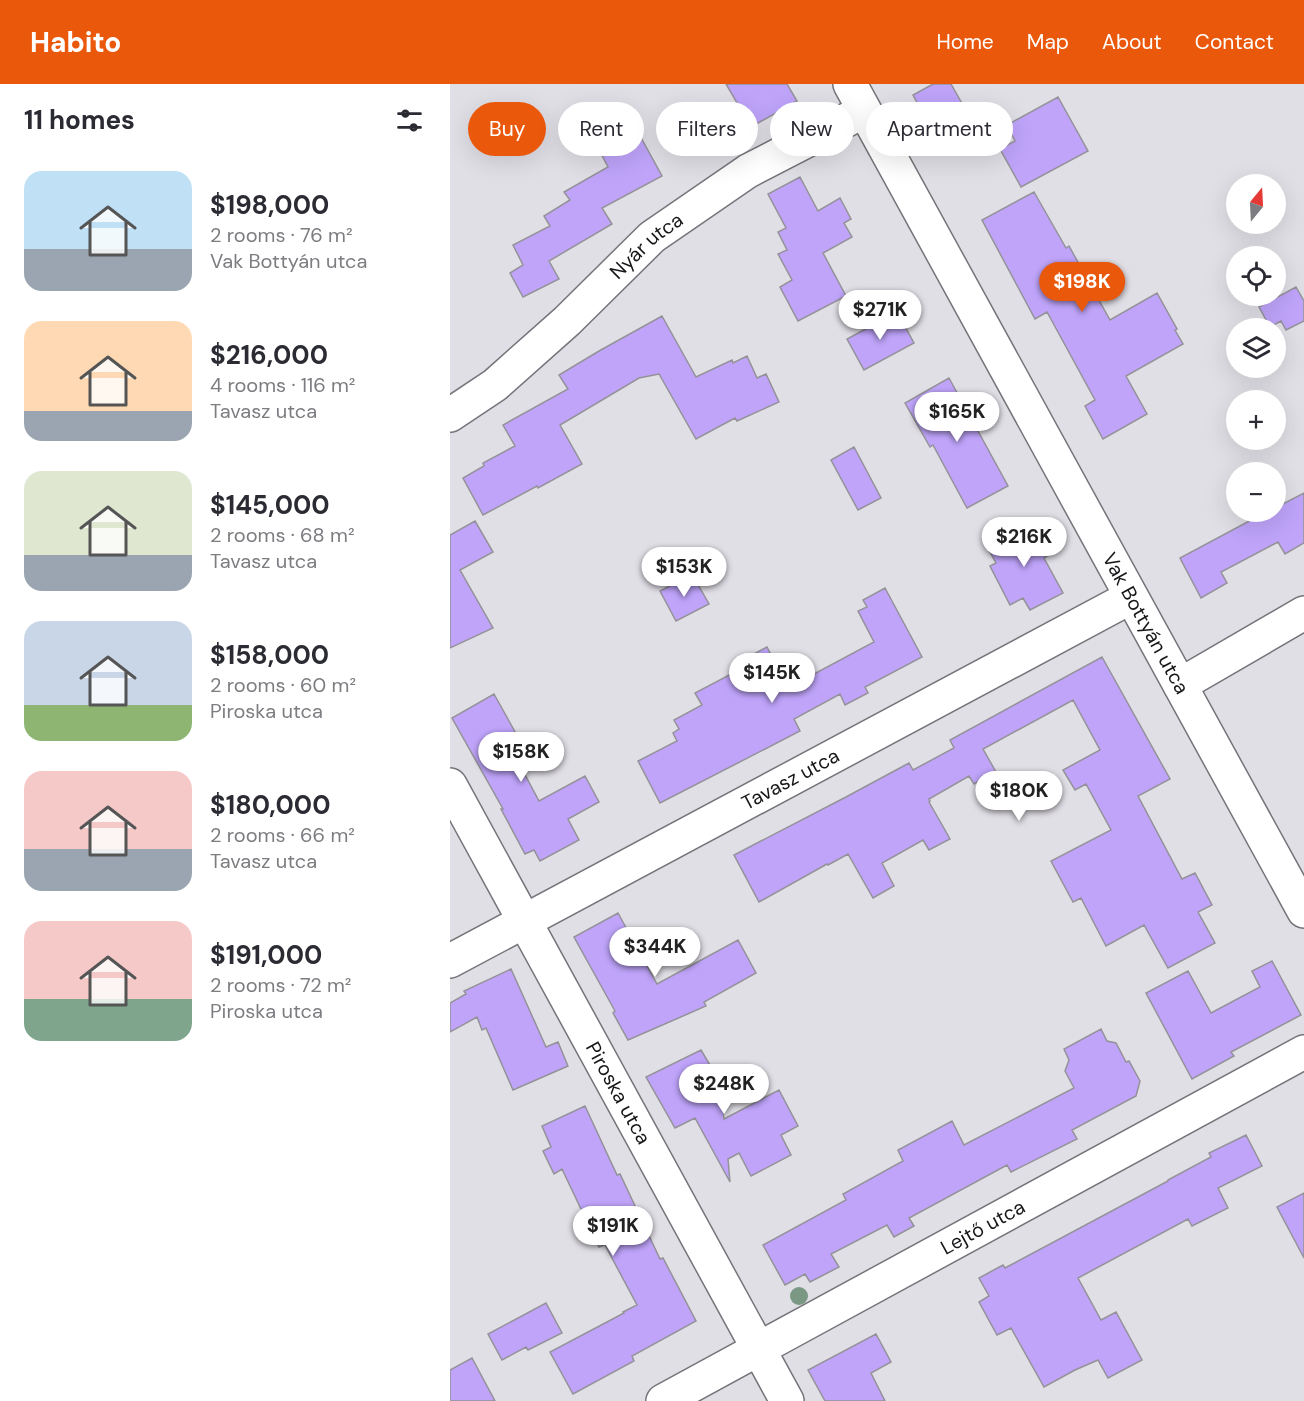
<!DOCTYPE html>
<html lang="en">
<head>
<meta charset="utf-8">
<style>
  body { margin:0; font-family:"DM Sans",sans-serif; background:#f7f7f7; color:#2b2b33; height:100vh; display:flex; flex-direction:column; font-size:22px; white-space:nowrap }
  * { box-sizing:border-box; margin:0 }
  p { font-size:20px; color:#7c7c81 }
  .icon { flex:none; width:33px; height:33px; fill:none; stroke:currentColor; stroke-width:2; stroke-linecap:round; stroke-linejoin:round }
  .map { position:relative; flex:1; overflow:hidden }
  .details { display:flex; flex-direction:column; background:#fff; width:450px }
  .details>* { flex:none }
  .guide { position:absolute; left:18px; top:18px; width:570px; height:54px; display:flex; gap:12px }
  .needle { width:39px; rotate:18deg }
  .fabs { position:absolute; left:776px; top:90px; display:grid; gap:12px }
  .fabs a { display:grid; place-items:center; width:60px; height:60px; border-radius:50%; background:#fff; box-shadow:0 6px 24px #0002; font-size:30px }
  .price { position:absolute; translate:-50% -51px; padding:0 14px; border-radius:21px; background:#fff; color:#222; font-size:20px; line-height:39px; filter:drop-shadow(0 2px 3px #0008) }
  .price::after { content:''; position:absolute; left:50%; top:36px; width:18px; height:14px; margin-left:-9px; background:inherit; clip-path:polygon(0 0,100% 0,50% 100%) }
  .price.on { background:#ea580c; color:#fff }
  ul { padding:0; list-style:none }
  li { display:flex; align-items:center; gap:18px; height:150px; padding:0 24px }
  li span { display:grid; place-items:center; flex:none; width:168px; height:120px; border-radius:18px; color:#555 }
  li>.icon { margin-inline-start:auto }
  span .icon { width:72px; height:72px; fill:#fffc; stroke-width:1 }
  li b { font-size:26px }
  h2 { display:flex; justify-content:space-between; align-items:center; height:72px; padding:0 24px; font-size:26px }
  .chip { padding:0 21px; border-radius:27px; background:#fff; box-shadow:0 6px 24px #0002; font-size:21px; line-height:54px }
  .chip.on { background:#ea580c; color:#fff }
  header { display:flex; align-items:center; gap:36px; box-sizing:border-box; height:84px; padding:0 30px; background:#ea580c; color:#fff }
  header strong { font-size:28px }
  nav { display:flex; gap:33px; margin-inline-start:auto; font-size:21px }
  main { display:flex; flex:1; min-height:0 }
  .map>svg:first-child { display:block }
  .building { fill:#bfa4fa; stroke:#949298; stroke-width:1.5 }
  .lines { fill:none; stroke-linecap:round; stroke-linejoin:round }
  .minor-casing { stroke:#75747a; stroke-width:36 }
  .minor { stroke:#fff; stroke-width:33 }
  .tree { fill:#7a9884 }
  .labels { text-anchor:middle; dominant-baseline:central; stroke-width:5; stroke-linejoin:round; paint-order:stroke }
  .street-label { font-size:20px; fill:#171619; stroke:#fff }
</style>
</head>
<body>
<header>
<strong>Habito</strong>
<nav><a>Home</a><a>Map</a><a>About</a><a>Contact</a></nav>
</header>
<main>
<section class="details">
<h2>11 homes<svg class="icon" aria-label="filters" viewBox="0 0 24 24"><path d="M4 7h16M4 17h16"/><circle cx="9" cy="7" r="2"/><circle cx="15" cy="17" r="2"/></svg></h2>
<ul>
<li><span style="background:linear-gradient(#bfe0f5 65%,#9aa5b1 0)"><svg class="icon" aria-label="home" viewBox="0 0 24 24"><path d="M3 11l9-7 9 7M6 9v11h12V9"/></svg></span><div><b>$198,000</b><p>2 rooms · 76 m²</p><p>Vak Bottyán utca</p></div></li>
<li><span style="background:linear-gradient(#ffd9b3 75%,#9aa5b1 0)"><svg class="icon" aria-label="home" viewBox="0 0 24 24"><path d="M3 11l9-7 9 7M6 9v11h12V9"/></svg></span><div><b>$216,000</b><p>4 rooms · 116 m²</p><p>Tavasz utca</p></div></li>
<li><span style="background:linear-gradient(#dfe7d0 70%,#9aa5b1 0)"><svg class="icon" aria-label="home" viewBox="0 0 24 24"><path d="M3 11l9-7 9 7M6 9v11h12V9"/></svg></span><div><b>$145,000</b><p>2 rooms · 68 m²</p><p>Tavasz utca</p></div></li>
<li><span style="background:linear-gradient(#c9d6e8 70%,#8fb573 0)"><svg class="icon" aria-label="home" viewBox="0 0 24 24"><path d="M3 11l9-7 9 7M6 9v11h12V9"/></svg></span><div><b>$158,000</b><p>2 rooms · 60 m²</p><p>Piroska utca</p></div></li>
<li><span style="background:linear-gradient(#f6c9c9 65%,#9aa5b1 0)"><svg class="icon" aria-label="home" viewBox="0 0 24 24"><path d="M3 11l9-7 9 7M6 9v11h12V9"/></svg></span><div><b>$180,000</b><p>2 rooms · 66 m²</p><p>Tavasz utca</p></div></li>
<li><span style="background:linear-gradient(#f6c9c9 65%,#7fa58c 0)"><svg class="icon" aria-label="home" viewBox="0 0 24 24"><path d="M3 11l9-7 9 7M6 9v11h12V9"/></svg></span><div><b>$191,000</b><p>2 rooms · 72 m²</p><p>Piroska utca</p></div></li>
</ul>
</section>
<div class="map">
<svg width="854" height="1317" viewBox="0 0 854 1317">
  <rect width="100%" height="100%" fill="#e1dfe6"/>
  <path class="building" d="M 276,0 L 337,0 L 347,17 L 301,43 Z
    M 483,0 L 501,0 L 519,32 L 484,50 L 463,11 Z
    M 608,13 L 638,67 L 571,103 L 550,65 L 565,57 L 557,41 Z
    M 183,39 L 212,92 L 152,124 L 162,140 L 99,177 L 109,195 L 73,213 L 60,189 L 73,181 L 63,161 L 100,142 L 94,132 L 120,116 L 114,108 L 158,83 L 145,58 Z
    M 350,93 L 368,127 L 390,114 L 401,135 L 394,139 L 402,153 L 373,169 L 396,212 L 348,237 L 330,203 L 342,196 L 328,170 L 337,166 L 328,148 L 336,144 L 318,110 Z
    M 584,108 L 616,164 L 619,162 L 660,236 L 707,209 L 727,245 L 725,246 L 733,260 L 676,292 L 697,330 L 653,355 L 635,322 L 645,316 L 597,228 L 585,235 L 532,136 Z
    M 846,203 L 854,217 L 854,237 L 836,246 L 831,237 L 820,243 L 809,223 Z
    M 447,228 L 464,259 L 414,286 L 397,255 Z
    M 212,232 L 246,293 L 282,276 L 283,279 L 297,272 L 307,294 L 316,290 L 329,318 L 287,337 L 285,334 L 246,355 L 209,290 L 189,294 L 110,341 L 132,380 L 88,404 L 87,402 L 33,431 L 13,394 L 34,382 L 33,379 L 65,362 L 53,341 L 118,305 L 109,291 L 149,267 Z
    M 499,294 L 558,402 L 517,424 L 483,361 L 480,363 L 455,319 Z
    M 404,363 L 431,414 L 408,426 L 381,376 Z
    M 854,409 L 854,459 L 835,470 L 828,458 L 771,488 L 777,499 L 751,514 L 730,474 L 803,435 L 804,436 L 819,428 L 825,428 L 825,424 Z
    M 25,437 L 43,468 L 10,486 L 43,544 L 0,564 L 0,451 Z
    M 582,439 L 599,471 L 594,474 L 613,509 L 580,526 L 573,514 L 560,521 L 540,482 L 546,479 L 537,463 Z
    M 242,490 L 259,520 L 226,537 L 210,507 Z
    M 435,504 L 472,573 L 415,603 L 418,609 L 395,621 L 390,610 L 344,635 L 350,647 L 210,719 L 188,677 L 227,657 L 223,649 L 229,645 L 224,636 L 252,621 L 245,609 L 287,587 L 283,581 L 317,563 L 338,604 L 424,558 L 408,527 L 417,523 L 413,516 Z
    M 652,573 L 720,695 L 688,712 L 732,795 L 745,789 L 762,821 L 748,828 L 765,859 L 718,884 L 694,841 L 656,862 L 631,814 L 623,818 L 601,777 L 661,746 L 636,700 L 625,706 L 613,686 L 650,666 L 623,616 L 533,665 L 546,688 L 524,700 L 519,692 L 479,715 L 480,717 L 479,718 L 500,755 L 479,766 L 473,756 L 432,779 L 444,802 L 423,814 L 398,770 L 378,781 L 377,780 L 309,818 L 284,771 L 396,713 L 459,679 L 463,686 L 504,664 L 500,656 Z
    M 44,610 L 74,664 L 64,670 L 89,717 L 135,692 L 149,718 L 118,735 L 129,756 L 90,777 L 84,766 L 75,770 L 51,725 L 53,725 L 2,634 Z
    M 168,829 L 207,900 L 288,856 L 306,889 L 254,918 L 256,922 L 178,956 L 163,929 L 165,927 L 124,853 Z
    M 822,877 L 851,931 L 781,968 L 784,972 L 742,995 L 696,909 L 738,887 L 761,929 L 810,903 L 802,887 Z
    M 61,885 L 96,963 L 108,958 L 118,982 L 63,1006 L 36,944 L 32,946 L 27,933 L 0,948 L 0,919 L 16,910 L 14,907 Z
    M 651,945 L 657,957 L 666,959 L 676,978 L 679,977 L 690,997 L 686,1012 L 622,1046 L 627,1055 L 561,1088 L 557,1081 L 459,1134 L 464,1142 L 444,1153 L 437,1141 L 381,1170 L 389,1183 L 360,1198 L 355,1190 L 335,1201 L 313,1161 L 396,1116 L 393,1110 L 453,1077 L 448,1066 L 502,1037 L 514,1061 L 624,1004 L 615,987 L 619,976 L 614,965 Z
    M 251,966 L 270,998 L 274,1035 L 329,1006 L 348,1042 L 331,1051 L 341,1071 L 301,1092 L 289,1069 L 278,1075 L 280,1098 L 245,1034 L 225,1044 L 196,993 Z
    M 135,1022 L 167,1091 L 170,1090 L 210,1175 L 213,1174 L 246,1237 L 182,1272 L 184,1277 L 123,1310 L 100,1268 L 174,1229 L 173,1228 L 187,1221 L 155,1161 L 149,1163 L 112,1085 L 104,1090 L 93,1067 L 101,1063 L 92,1042 Z
    M 796,1051 L 812,1082 L 768,1104 L 778,1124 L 742,1142 L 738,1135 L 628,1194 L 651,1236 L 666,1228 L 692,1276 L 658,1294 L 648,1276 L 625,1286 L 594,1303 L 561,1244 L 547,1251 L 529,1218 L 539,1212 L 529,1194 L 553,1181 L 555,1184 L 718,1097 L 718,1096 L 761,1073 L 759,1069 Z
    M 854,1109 L 854,1174 L 827,1123 Z
    M 96,1219 L 112,1249 L 78,1266 L 76,1263 L 52,1276 L 38,1250 Z
    M 426,1250 L 441,1278 L 421,1289 L 435,1317 L 375,1317 L 358,1286 Z
    M 22,1274 L 45,1317 L 0,1317 L 0,1286 Z"/>
  <g class="lines">
    <defs>
      <g id="minor">
        <path id="s1" d="M 400,0 L 854,827"/>
        <path id="s2" d="M 0,331 L 45,301 L 117,237 L 202,153 L 298,87 L 414,27"/>
        <path d="M 730,601 L 854,529"/>
        <path id="s3" d="M 0,701 L 337,1317"/>
        <path id="s4" d="M 0,877 L 681,513"/>
        <path id="s5" d="M 213,1317 L 854,968"/>
      </g>
    </defs>
    <use href="#minor" class="minor-casing"/>
    <use href="#minor" class="minor"/>
  </g>
  <circle class="tree" cx="349" cy="1212" r="9"/>
  <g class="labels">
    <g class="street-label">
      <text stroke="none"><textPath href="#s2" startOffset="260">Nyár utca</textPath></text>
      <text stroke="none"><textPath href="#s1" startOffset="615">Vak Bottyán utca</textPath></text>
      <text stroke="none"><textPath href="#s4" startOffset="386">Tavasz utca</textPath></text>
      <text stroke="none"><textPath href="#s3" startOffset="351">Piroska utca</textPath></text>
      <text stroke="none"><textPath href="#s5" startOffset="364">Lejtő utca</textPath></text>
    </g>
  </g>
</svg>
<div class="fabs">
<a><svg class="needle" viewBox="-14 -14 28 28"><path d="M0-13l5 13h-10z" fill="#e53935"/><path d="M0 13l5-13h-10z" fill="#7c7c81"/></svg></a>
<a><svg class="icon" aria-label="locate" viewBox="0 0 24 24"><circle cx="12" cy="12" r="6"/><path d="M12 2v4M12 18v4M2 12h4M18 12h4"/></svg></a>
<a><svg class="icon" aria-label="layers" viewBox="0 0 24 24"><path d="M12 4l9 5-9 5-9-5zM3 14l9 5 9-5"/></svg></a>
<a>+</a>
<a>−</a>
</div>
<b class="price on" style="left:632px;top:229px">$198K</b>
<b class="price" style="left:430px;top:257px">$271K</b>
<b class="price" style="left:507px;top:359px">$165K</b>
<b class="price" style="left:574px;top:484px">$216K</b>
<b class="price" style="left:234px;top:514px">$153K</b>
<b class="price" style="left:322px;top:620px">$145K</b>
<b class="price" style="left:71px;top:699px">$158K</b>
<b class="price" style="left:569px;top:738px">$180K</b>
<b class="price" style="left:205px;top:894px">$344K</b>
<b class="price" style="left:274px;top:1031px">$248K</b>
<b class="price" style="left:163px;top:1173px">$191K</b>
<div class="guide">
<a class="chip on">Buy</a>
<a class="chip">Rent</a>
<a class="chip">Filters</a>
<a class="chip">New</a>
<a class="chip">Apartment</a>
</div>
</div>
</main>
</body>
</html>
